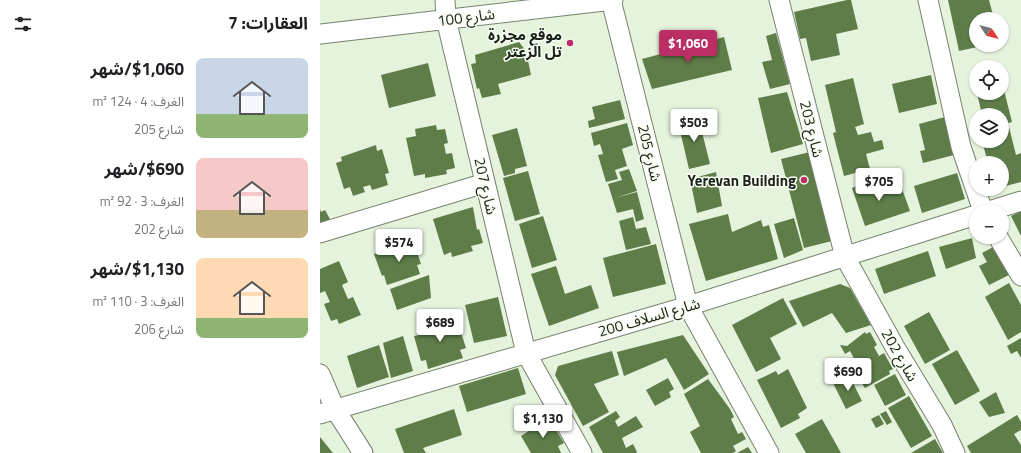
<!DOCTYPE html>
<html lang="ar">
<head>
<meta charset="utf-8">
<style>
  body { margin:0; font-family:"Titillium Web","Noto Sans Arabic",sans-serif; background:#f2f2f2; color:#202124; direction:rtl; height:100vh; display:flex; flex-direction:column; font-size:15px; white-space:nowrap }
  * { box-sizing:border-box; margin:0 }
  p { font-size:13px; color:#757577 }
  .icon { flex:none; width:22px; height:22px; fill:none; stroke:currentColor; stroke-width:2; stroke-linecap:round; stroke-linejoin:round }
  .map { position:relative; flex:1; overflow:hidden; direction:ltr }
  .drawer { display:flex; flex-direction:column; background:#fff; width:320px }
  .drawer>* { flex:none }
  .needle { width:26px; rotate:126deg }
  .fabs { position:absolute; left:649px; top:12px; display:grid; gap:8px }
  .fabs a { display:grid; place-items:center; width:40px; height:40px; border-radius:50%; background:#fff; box-shadow:0 1px 3px #0004; font-size:20px }
  .price { position:absolute; translate:-50% -34px; padding:0 9px; border-radius:4px; background:#fff; color:#222; font-size:13px; line-height:26px; filter:drop-shadow(0 1px 2px #0008) }
  .price::after { content:''; position:absolute; left:50%; top:24px; width:12px; height:9px; margin-left:-6px; background:inherit; clip-path:polygon(0 0,100% 0,50% 100%) }
  .price.current { background:#bb2e63; color:#fff }
  ul { padding:0; list-style:none }
  li { display:flex; align-items:center; gap:12px; height:100px; padding:0 12px }
  li span { display:grid; place-items:center; flex:none; width:112px; height:80px; border-radius:8px; color:#555 }
  li>.icon { margin-inline-start:auto }
  span .icon { width:48px; height:48px; fill:#fffc; stroke-width:1 }
  li b { font-size:17px }
  h2 { display:flex; justify-content:space-between; align-items:center; height:48px; padding:0 12px; font-size:17px }
  main { display:flex; flex:1; min-height:0 }
  .map>svg:first-child { display:block }
  .building { fill:#5e7d49 }
  .lines { fill:none; stroke-linecap:round; stroke-linejoin:round }
  .street-casing { stroke:#76826e; stroke-width:21 }
  .street { stroke:#fff; stroke-width:19 }
  .poi-dot { fill:#bb2e63; stroke:#f6fef1; stroke-width:1.5 }
  .labels { text-anchor:middle; dominant-baseline:central; stroke-width:3; stroke-linejoin:round; paint-order:stroke }
  .street-label { font-size:15px; fill:#1d221a; stroke:#f6fef1 }
  .poi-label { font-size:15px; font-weight:bold; fill:#1d221a; stroke:#f6fef1; text-anchor:end }
</style>
</head>
<body>
<main>
<div class="map">
<svg width="701" height="453" viewBox="0 0 701 453">
  <rect width="100%" height="100%" fill="#e5f3dd"/>
  <path class="building" d="M 527,0 L 531,0 L 538,29 L 516,34 L 520,55 L 491,61 L 486,38 L 480,39 L 474,12 Z
    M 628,0 L 669,0 L 674,19 L 656,19 L 656,45 L 662,46 L 639,51 Z
    M 456,33 L 470,84 L 450,89 L 442,62 L 452,60 L 446,36 Z
    M 404,37 L 412,70 L 332,89 L 322,59 Z
    M 199,42 L 206,51 L 211,75 L 178,84 L 181,94 L 162,98 L 159,88 L 157,89 L 151,64 L 156,63 L 155,55 Z
    M 108,63 L 116,96 L 69,108 L 61,75 Z
    M 611,75 L 617,104 L 579,113 L 572,84 Z
    M 533,78 L 544,124 L 535,127 L 538,135 L 551,132 L 554,142 L 562,140 L 564,149 L 546,154 L 550,169 L 524,176 L 513,133 L 516,132 L 505,85 Z
    M 682,82 L 692,122 L 688,123 L 690,131 L 682,133 L 682,115 L 662,115 L 657,93 L 682,93 Z
    M 467,92 L 483,144 L 451,153 L 438,98 Z
    M 300,100 L 305,119 L 269,128 L 268,121 L 275,119 L 272,107 Z
    M 378,116 L 390,164 L 369,169 L 358,122 Z
    M 625,117 L 634,155 L 603,163 L 600,151 L 605,150 L 599,124 Z
    M 307,123 L 313,145 L 302,149 L 307,166 L 295,170 L 298,179 L 286,182 L 278,155 L 283,154 L 280,144 L 274,146 L 271,133 Z
    M 116,125 L 117,130 L 125,129 L 128,143 L 124,144 L 126,154 L 132,153 L 135,168 L 126,170 L 127,174 L 105,178 L 105,174 L 94,176 L 86,138 L 96,136 L 95,129 Z
    M 197,128 L 207,166 L 195,169 L 195,173 L 184,176 L 172,135 Z
    M 690,131 L 696,155 L 701,153 L 701,182 L 682,187 L 682,163 L 668,163 L 662,141 L 682,141 L 682,133 Z
    M 56,145 L 57,151 L 62,149 L 69,173 L 65,174 L 68,185 L 52,190 L 50,185 L 43,187 L 45,192 L 33,196 L 30,187 L 24,189 L 16,163 L 22,161 L 21,157 Z
    M 494,151 L 512,241 L 484,248 L 461,159 Z
    M 309,169 L 317,191 L 295,198 L 317,192 L 324,219 L 316,222 L 313,209 L 297,213 L 288,184 L 302,180 L 299,172 Z
    M 208,171 L 220,214 L 195,221 L 183,178 Z
    M 396,172 L 402,206 L 377,213 L 370,179 Z
    M 637,173 L 645,199 L 602,213 L 594,186 Z
    M 561,178 L 566,192 L 581,186 L 590,211 L 545,226 L 532,188 Z
    M 153,207 L 157,230 L 159,229 L 163,243 L 151,246 L 153,251 L 132,257 L 131,252 L 124,255 L 113,219 Z
    M 0,209 L 1,212 L 5,210 L 11,221 L 0,227 Z
    M 701,211 L 701,236 L 691,216 Z
    M 408,214 L 412,232 L 441,220 L 443,227 L 449,225 L 458,259 L 386,281 L 369,224 Z
    M 223,216 L 237,260 L 212,268 L 199,224 Z
    M 313,217 L 316,229 L 326,227 L 331,244 L 306,250 L 299,221 Z
    M 474,218 L 483,250 L 464,258 L 454,224 Z
    M 652,238 L 656,258 L 626,269 L 619,247 Z
    M 93,240 L 101,264 L 97,265 L 100,274 L 67,285 L 64,275 L 62,276 L 54,254 L 80,246 L 79,245 Z
    M 336,244 L 346,284 L 293,297 L 283,258 Z
    M 675,246 L 689,275 L 669,285 L 659,266 L 667,262 L 662,253 Z
    M 608,251 L 616,276 L 564,294 L 555,269 Z
    M 19,261 L 28,282 L 22,285 L 28,299 L 33,297 L 41,315 L 19,324 L 17,319 L 11,321 L 4,304 L 10,302 L 5,291 L 0,293 L 0,269 Z
    M 236,266 L 245,294 L 271,285 L 279,308 L 229,326 L 211,274 Z
    M 109,275 L 111,298 L 77,310 L 70,289 Z
    M 689,283 L 701,305 L 701,332 L 688,340 L 665,297 Z
    M 520,284 L 530,288 L 551,325 L 526,333 L 512,313 L 483,327 L 469,301 Z
    M 178,297 L 187,336 L 154,343 L 145,305 Z
    M 463,298 L 477,324 L 450,338 L 461,359 L 436,372 L 412,325 Z
    M 609,312 L 630,350 L 605,364 L 584,326 Z
    M 131,317 L 133,325 L 138,323 L 146,348 L 140,350 L 143,358 L 108,369 L 106,360 L 101,361 L 94,336 L 99,335 L 97,330 L 101,329 L 100,326 L 111,323 L 111,326 L 125,322 L 124,319 Z
    M 545,332 L 546,334 L 550,332 L 557,345 L 554,347 L 559,356 L 564,353 L 573,369 L 569,371 L 570,374 L 545,388 L 539,379 L 544,376 L 542,372 L 539,373 L 537,369 L 539,368 L 530,351 L 525,354 L 520,345 L 527,346 Z
    M 363,335 L 389,374 L 364,390 L 346,358 L 304,376 L 297,352 Z
    M 83,336 L 93,371 L 71,378 L 63,343 Z
    M 701,338 L 701,358 L 697,351 L 691,354 L 687,346 Z
    M 59,345 L 69,377 L 37,388 L 27,356 Z
    M 637,350 L 660,391 L 635,405 L 612,364 Z
    M 292,351 L 299,375 L 274,384 L 289,412 L 263,426 L 235,375 L 238,366 Z
    M 198,368 L 206,394 L 147,412 L 139,386 Z
    M 468,369 L 487,408 L 478,414 L 480,418 L 461,428 L 437,380 L 456,371 L 458,375 Z
    M 575,374 L 586,395 L 565,406 L 554,385 Z
    M 529,375 L 542,401 L 526,409 L 513,383 Z
    M 348,378 L 354,389 L 349,392 L 351,397 L 335,406 L 326,390 Z
    M 388,379 L 410,409 L 414,417 L 411,419 L 418,434 L 422,432 L 426,439 L 413,446 L 416,451 L 413,453 L 381,453 L 370,432 L 380,426 L 364,394 Z
    M 676,392 L 685,413 L 669,417 L 659,402 Z
    M 589,396 L 612,436 L 591,448 L 568,408 Z
    M 134,409 L 142,435 L 103,448 L 106,453 L 84,453 L 75,429 Z
    M 296,411 L 300,417 L 295,421 L 298,427 L 316,416 L 323,427 L 302,438 L 306,448 L 313,444 L 317,452 L 316,453 L 283,453 L 269,427 Z
    M 566,411 L 572,422 L 567,425 L 560,414 Z
    M 559,415 L 564,424 L 556,428 L 551,419 Z
    M 697,415 L 701,422 L 701,430 L 694,434 L 701,445 L 701,453 L 651,453 L 647,446 Z
    M 229,418 L 244,443 L 238,446 L 241,453 L 211,453 L 201,436 Z
    M 502,419 L 521,453 L 486,453 L 475,434 Z
    M 0,437 L 13,453 L 0,453 Z
    M 615,439 L 623,453 L 591,453 Z
    M 428,447 L 432,453 L 417,453 Z"/>
  <g class="lines">
    <defs>
      <path id="street" d="M 125,0 L 126,19 L 206,353 L 262,453
        M 291,0 L 368,306 L 449,453
        M 459,0 L 525,257 L 576,349 L 622,425 L 635,453
        M 608,0 L 641,147 L 663,211
        M 0,34 L 293,0
        M 669,211 L 701,201
        M 0,233 L 165,183
        M 678,237 L 701,276
        M 0,374 L 15,409 L 43,453
        M 0,414 L 368,306 L 656,215"/>
    </defs>
    <use href="#street" class="street-casing"/>
    <use href="#street" class="street"/>
  </g>
  <g class="poi-dot">
    <circle cx="250" cy="43" r="4"/>
    <circle cx="484" cy="180" r="4"/>
  </g>
  <g class="labels">
    <g class="street-label">
      <text transform="translate(146 17) rotate(-7)">شارع 100</text>
      <text transform="translate(492 129) rotate(76)">شارع 203</text>
      <text transform="translate(330 153) rotate(76)">شارع 205</text>
      <text transform="translate(166 186) rotate(77)">شارع 207</text>
      <text transform="translate(329 317) rotate(-16)">200 شارع السلاف</text>
      <text transform="translate(580 355) rotate(60)">شارع 202</text>
    </g>
    <g class="poi-label">
      <text x="242" y="34">موقع مجزرة<tspan x="242" dy="17">تل الزعتر</tspan></text>
      <text x="476" y="180">Yerevan Building</text>
    </g>
  </g>
</svg>
<div class="fabs">
<a><svg class="needle" viewBox="-14 -14 28 28"><path d="M0-13l5 13h-10z" fill="#e53935"/><path d="M0 13l5-13h-10z" fill="#757577"/></svg></a>
<a><svg class="icon" aria-label="locate" viewBox="0 0 24 24"><circle cx="12" cy="12" r="6"/><path d="M12 2v4M12 18v4M2 12h4M18 12h4"/></svg></a>
<a><svg class="icon" aria-label="layers" viewBox="0 0 24 24"><path d="M12 4l9 5-9 5-9-5zM3 14l9 5 9-5"/></svg></a>
<a>+</a>
<a>−</a>
</div>
<b class="price current" style="left:368px;top:64px">$1,060</b>
<b class="price" style="left:374px;top:143px">$503</b>
<b class="price" style="left:559px;top:202px">$705</b>
<b class="price" style="left:79px;top:263px">$574</b>
<b class="price" style="left:120px;top:343px">$689</b>
<b class="price" style="left:528px;top:392px">$690</b>
<b class="price" style="left:223px;top:439px">$1,130</b>
</div>
<section class="drawer">
<h2>العقارات: 7<svg class="icon" aria-label="filters" viewBox="0 0 24 24"><path d="M4 7h16M4 17h16"/><circle cx="9" cy="7" r="2"/><circle cx="15" cy="17" r="2"/></svg></h2>
<ul>
<li><span style="background:linear-gradient(#c9d6e8 70%,#8fb573 0)"><svg class="icon" aria-label="home" viewBox="0 0 24 24"><path d="M3 11l9-7 9 7M6 9v11h12V9"/></svg></span><div><b>$1,060/شهر</b><p>الغرف: 4 · 124 m²</p><p>شارع 205</p></div></li>
<li><span style="background:linear-gradient(#f6c9c9 65%,#c2b280 0)"><svg class="icon" aria-label="home" viewBox="0 0 24 24"><path d="M3 11l9-7 9 7M6 9v11h12V9"/></svg></span><div><b>$690/شهر</b><p>الغرف: 3 · 92 m²</p><p>شارع 202</p></div></li>
<li><span style="background:linear-gradient(#ffd9b3 75%,#8fb573 0)"><svg class="icon" aria-label="home" viewBox="0 0 24 24"><path d="M3 11l9-7 9 7M6 9v11h12V9"/></svg></span><div><b>$1,130/شهر</b><p>الغرف: 3 · 110 m²</p><p>شارع 206</p></div></li>
</ul>
</section>
</main>
</body>
</html>
